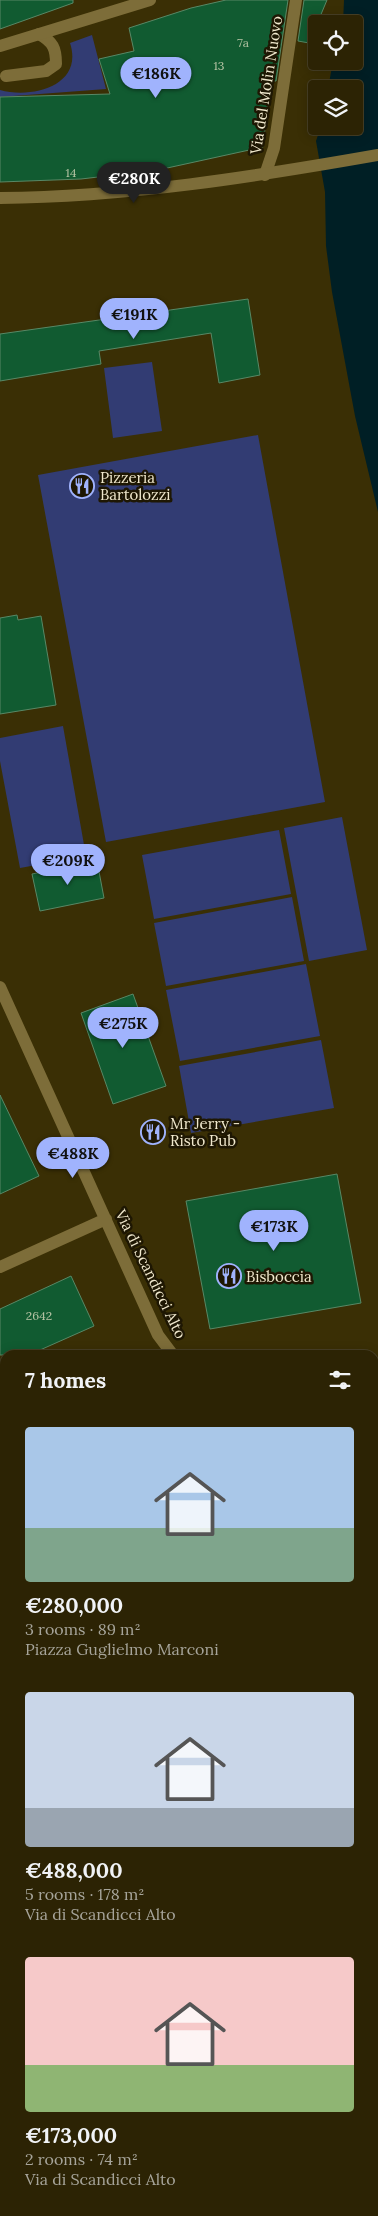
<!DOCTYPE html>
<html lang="en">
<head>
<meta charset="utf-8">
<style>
  body { margin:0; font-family:Lora,serif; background:#342b0e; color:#f1f3f6; height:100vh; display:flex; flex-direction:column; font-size:19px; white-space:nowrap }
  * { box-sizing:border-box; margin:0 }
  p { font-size:16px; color:#a6a49a }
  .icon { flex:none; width:28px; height:28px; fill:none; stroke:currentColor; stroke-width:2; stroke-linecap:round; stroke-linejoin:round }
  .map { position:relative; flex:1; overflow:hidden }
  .sheet { position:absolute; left:0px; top:1350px; width:379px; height:866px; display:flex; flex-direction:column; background:#2c2304; border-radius:15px 15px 0 0; box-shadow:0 2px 12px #0003,0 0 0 1px #484026 }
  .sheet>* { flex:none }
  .tools { position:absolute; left:308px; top:15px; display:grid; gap:10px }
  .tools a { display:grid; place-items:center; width:55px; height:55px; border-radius:5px; background:#2c2304; box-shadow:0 2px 12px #0003,0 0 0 1px #484026; font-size:25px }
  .price { position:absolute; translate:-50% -42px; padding:0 11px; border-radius:18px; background:#a0b3fd; color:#111; font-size:16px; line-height:32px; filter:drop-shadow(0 1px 2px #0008) }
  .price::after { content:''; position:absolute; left:50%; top:30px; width:15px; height:11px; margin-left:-8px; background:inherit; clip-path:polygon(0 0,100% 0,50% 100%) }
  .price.selected { background:#222; color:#fff }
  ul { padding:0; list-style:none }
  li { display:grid; align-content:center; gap:10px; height:265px; padding:0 25px }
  li span { display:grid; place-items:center; height:155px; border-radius:5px; color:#555 }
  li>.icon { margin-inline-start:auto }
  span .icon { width:90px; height:90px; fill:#fffc; stroke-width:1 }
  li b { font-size:21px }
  h2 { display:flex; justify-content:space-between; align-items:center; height:60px; padding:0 25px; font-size:21px }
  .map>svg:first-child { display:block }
  .green { fill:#323c73 }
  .water { fill:#001f25 }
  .building { fill:#115b31; stroke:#588866 }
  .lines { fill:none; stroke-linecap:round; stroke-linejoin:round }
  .lane { stroke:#7d6d39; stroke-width:12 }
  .street { stroke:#7d6d39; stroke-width:12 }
  .secondary { stroke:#7d6d39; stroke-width:12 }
  .labels { text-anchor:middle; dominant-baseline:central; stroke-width:5; stroke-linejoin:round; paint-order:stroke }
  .number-label { font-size:12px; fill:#b8c5a6 }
  .street-label { font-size:15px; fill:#f0e8cd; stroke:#1e1703 }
  .poi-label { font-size:15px; fill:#f0e8cd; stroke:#1e1703; text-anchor:start }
</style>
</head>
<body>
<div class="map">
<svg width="378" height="2216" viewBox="0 0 378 2216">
  <rect width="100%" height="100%" fill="#3a2f05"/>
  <path class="green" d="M 92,35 L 106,89 L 0,97 L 0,90 C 32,99 84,86 70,43 Z
    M 152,362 L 162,431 L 113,438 L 104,368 Z
    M 258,435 L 325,802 L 106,842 L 38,475 Z
    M 63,726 L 86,856 L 20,868 L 0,761 L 0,738 Z
    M 342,817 L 367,950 L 309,961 L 284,828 Z
    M 279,830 L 291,894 L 154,919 L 142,855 Z
    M 292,897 L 304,961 L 166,986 L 154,923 Z
    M 306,964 L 320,1036 L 180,1061 L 166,990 Z
    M 321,1040 L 334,1108 L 191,1133 L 179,1066 Z
    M 0,1650 L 5,1651 L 5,2024 L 0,2024 Z
    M 374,1769 L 378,1770 L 378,2075 L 374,2076 Z"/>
  <path class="water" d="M 344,0 L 378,0 L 378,512 L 355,416 L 332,292 L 326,246 L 325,192 L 316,141 L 321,126 L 354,126 L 354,89 L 328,89 L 333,61 L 354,61 L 354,24 L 343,24 Z"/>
  <path class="building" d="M 0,0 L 73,0 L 73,3 L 0,29 Z
    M 226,0 L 288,0 L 276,81 L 270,81 L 263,147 L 158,170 L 81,179 L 0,182 L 0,97 L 110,94 L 99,59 L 134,51 L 129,28 L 191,8 Z
    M 304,0 L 327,0 L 309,43 L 298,41 Z
    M 248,299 L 260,375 L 219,383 L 211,333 L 99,351 L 101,364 L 0,381 L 0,334 Z
    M 17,615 L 18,620 L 41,616 L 56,705 L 0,714 L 0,618 Z
    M 97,861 L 104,898 L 40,911 L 32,874 Z
    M 133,994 L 166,1086 L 113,1104 L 81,1013 Z
    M 0,1095 L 39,1176 L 0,1194 Z
    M 337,1174 L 361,1303 L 210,1329 L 186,1201 Z
    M 71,1276 L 94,1326 L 40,1350 L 42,1355 L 0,1355 L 0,1309 Z"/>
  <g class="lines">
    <path class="lane" d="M 6,76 L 46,71 L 56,64 C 56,48 53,42 39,34"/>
    <path class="street" d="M 0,46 L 150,0
      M 265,175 L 274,148 L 296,0
      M 0,987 L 158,1335 L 173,1355
      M 0,1267 L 106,1219
      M 0,1458 L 5,1468
      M 374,1537 L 378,1538
      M 46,2216 L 48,2211"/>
    <path class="secondary" d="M 0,198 C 127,197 253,177 378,155"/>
  </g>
  <defs>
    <symbol id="restaurant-ring" viewBox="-11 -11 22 22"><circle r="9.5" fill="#1e1703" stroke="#a0b3fd" stroke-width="1.5"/><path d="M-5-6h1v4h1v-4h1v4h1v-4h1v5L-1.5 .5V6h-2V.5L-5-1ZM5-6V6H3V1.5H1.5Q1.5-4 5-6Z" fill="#a0b3fd"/></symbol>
  </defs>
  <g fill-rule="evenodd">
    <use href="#restaurant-ring" x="68" y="472" width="28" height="28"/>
    <use href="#restaurant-ring" x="139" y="1118" width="28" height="28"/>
    <use href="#restaurant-ring" x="215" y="1262" width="28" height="28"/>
  </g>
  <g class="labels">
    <g class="number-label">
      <text x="243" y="42">7a</text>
      <text x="219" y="65">13</text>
      <text x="71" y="172">14</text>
      <text x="39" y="1315">2642</text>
    </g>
    <g class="street-label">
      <text transform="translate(266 85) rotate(-81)">Via del Molin Nuovo</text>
      <text transform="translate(151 1274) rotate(64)">Via di Scandicci Alto</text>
    </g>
    <g class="poi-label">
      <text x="100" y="477">Pizzeria<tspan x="100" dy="17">Bartolozzi</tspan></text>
      <text x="170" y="1123">Mr Jerry -<tspan x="170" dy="17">Risto Pub</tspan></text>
      <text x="246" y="1276">Bisboccia</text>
    </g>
  </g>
</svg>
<div class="tools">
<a><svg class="icon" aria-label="locate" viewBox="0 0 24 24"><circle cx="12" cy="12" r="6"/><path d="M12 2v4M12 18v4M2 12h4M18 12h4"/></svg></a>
<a><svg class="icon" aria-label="layers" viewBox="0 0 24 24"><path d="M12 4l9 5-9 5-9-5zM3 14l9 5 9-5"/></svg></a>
</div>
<b class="price" style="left:156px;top:99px">€186K</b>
<b class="price selected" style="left:134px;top:204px">€280K</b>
<b class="price" style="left:134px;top:340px">€191K</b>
<b class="price" style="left:68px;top:886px">€209K</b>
<b class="price" style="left:123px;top:1049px">€275K</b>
<b class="price" style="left:73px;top:1179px">€488K</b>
<b class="price" style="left:274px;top:1252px">€173K</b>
<section class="sheet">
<h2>7 homes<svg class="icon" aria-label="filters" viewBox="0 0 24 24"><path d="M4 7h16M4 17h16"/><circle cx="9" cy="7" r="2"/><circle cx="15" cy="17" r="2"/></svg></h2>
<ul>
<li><span style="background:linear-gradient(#a9c7e8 65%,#7fa58c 0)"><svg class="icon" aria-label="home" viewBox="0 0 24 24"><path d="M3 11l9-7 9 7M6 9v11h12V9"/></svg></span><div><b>€280,000</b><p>3 rooms · 89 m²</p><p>Piazza Guglielmo Marconi</p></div></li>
<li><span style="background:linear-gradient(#c9d6e8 75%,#9aa5b1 0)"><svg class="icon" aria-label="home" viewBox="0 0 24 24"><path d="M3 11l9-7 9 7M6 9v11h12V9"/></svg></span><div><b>€488,000</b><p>5 rooms · 178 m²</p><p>Via di Scandicci Alto</p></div></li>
<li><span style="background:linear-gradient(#f6c9c9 70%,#8fb573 0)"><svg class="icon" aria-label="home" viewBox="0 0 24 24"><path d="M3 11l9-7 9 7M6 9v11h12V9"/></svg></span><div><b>€173,000</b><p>2 rooms · 74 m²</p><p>Via di Scandicci Alto</p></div></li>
</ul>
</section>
</div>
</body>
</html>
